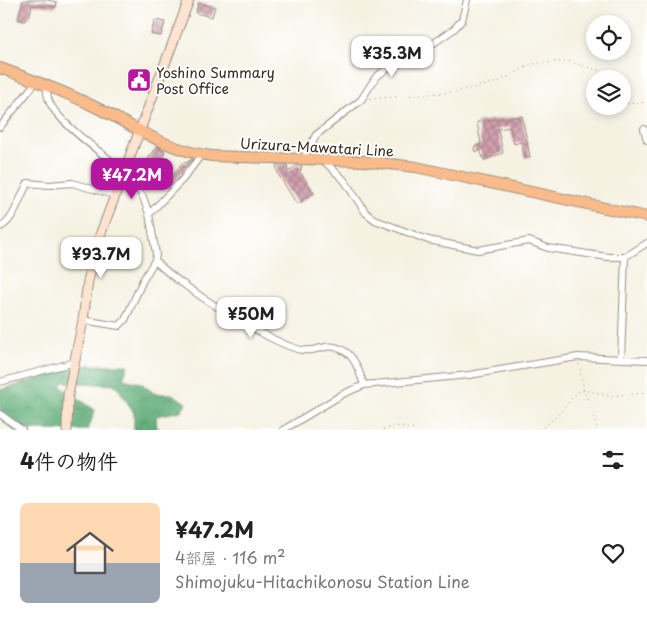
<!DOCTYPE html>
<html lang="ja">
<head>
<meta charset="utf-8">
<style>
  body { margin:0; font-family:"Playpen Sans","Klee One",sans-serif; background:#f6f6f6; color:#222; height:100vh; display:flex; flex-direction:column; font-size:19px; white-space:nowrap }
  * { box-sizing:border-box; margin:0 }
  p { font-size:16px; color:#767676 }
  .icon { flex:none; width:28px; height:28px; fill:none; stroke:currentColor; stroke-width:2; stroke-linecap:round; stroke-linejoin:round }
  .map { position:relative; height:430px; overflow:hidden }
  .side { display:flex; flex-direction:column; background:#fff; flex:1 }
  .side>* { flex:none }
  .buttons { position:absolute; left:586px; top:15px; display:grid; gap:10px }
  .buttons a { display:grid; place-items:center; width:45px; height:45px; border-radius:50%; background:#fff; box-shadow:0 2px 8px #0003; font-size:25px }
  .price { position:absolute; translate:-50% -42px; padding:0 11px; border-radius:10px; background:#fff; color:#222; font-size:16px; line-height:32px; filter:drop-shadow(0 1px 2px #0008) }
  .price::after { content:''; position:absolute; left:50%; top:30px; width:15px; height:11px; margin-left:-8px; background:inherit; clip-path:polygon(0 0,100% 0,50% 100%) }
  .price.selected { background:#b5179e; color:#fff }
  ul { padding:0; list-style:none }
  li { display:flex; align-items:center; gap:15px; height:125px; padding:0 20px }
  li span { display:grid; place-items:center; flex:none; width:140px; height:100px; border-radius:8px; color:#555 }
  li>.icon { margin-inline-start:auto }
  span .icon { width:60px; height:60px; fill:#fffc; stroke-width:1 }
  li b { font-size:21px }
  h2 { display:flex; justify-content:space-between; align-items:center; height:60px; padding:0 20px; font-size:21px }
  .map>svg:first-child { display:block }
  .forest { fill:url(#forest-crowns); stroke:#4e6c4b }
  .building { fill:url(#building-cross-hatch) }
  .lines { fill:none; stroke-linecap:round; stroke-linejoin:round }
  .street-casing { stroke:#988e80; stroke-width:8 }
  .secondary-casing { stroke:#988e80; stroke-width:11 }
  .primary-casing { stroke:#988e80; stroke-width:12 }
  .path { stroke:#988e80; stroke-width:1; stroke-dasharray:1 4; stroke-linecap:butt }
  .street { stroke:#fff; stroke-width:6 }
  .secondary { stroke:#fde4d1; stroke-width:9 }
  .primary { stroke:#fabb8b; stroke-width:10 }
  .labels { text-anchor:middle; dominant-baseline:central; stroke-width:4; stroke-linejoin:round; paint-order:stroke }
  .poi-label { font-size:14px; fill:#3b2a1e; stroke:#fff; text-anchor:start }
  .street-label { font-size:14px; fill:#3b2a1e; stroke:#fff }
</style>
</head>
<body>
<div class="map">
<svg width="647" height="430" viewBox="0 0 647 430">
  <defs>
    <pattern id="forest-crowns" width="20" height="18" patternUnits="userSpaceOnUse" patternTransform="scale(1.25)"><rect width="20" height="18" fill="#60ad78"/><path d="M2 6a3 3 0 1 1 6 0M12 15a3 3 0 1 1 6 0" fill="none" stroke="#508d62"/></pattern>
    <pattern id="building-cross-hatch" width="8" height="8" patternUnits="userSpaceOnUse" patternTransform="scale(1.25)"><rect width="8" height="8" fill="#d19fae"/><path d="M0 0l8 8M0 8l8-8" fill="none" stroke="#ab828d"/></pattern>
  </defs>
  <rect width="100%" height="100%" fill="#fff"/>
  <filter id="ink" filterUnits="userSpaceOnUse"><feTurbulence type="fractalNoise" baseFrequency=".02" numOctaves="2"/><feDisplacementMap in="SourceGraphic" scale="10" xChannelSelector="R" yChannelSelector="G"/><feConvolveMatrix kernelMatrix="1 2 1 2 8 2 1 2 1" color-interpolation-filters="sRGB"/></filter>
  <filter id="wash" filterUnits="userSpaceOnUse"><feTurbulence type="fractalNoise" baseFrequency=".0096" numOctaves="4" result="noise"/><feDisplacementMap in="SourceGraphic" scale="20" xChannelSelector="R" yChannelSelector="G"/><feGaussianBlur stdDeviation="1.12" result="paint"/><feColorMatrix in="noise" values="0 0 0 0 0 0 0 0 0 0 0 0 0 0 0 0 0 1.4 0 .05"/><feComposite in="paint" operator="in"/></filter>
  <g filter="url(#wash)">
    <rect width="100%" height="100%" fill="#f5f2e2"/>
    <path class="forest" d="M 83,365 L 128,365 L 123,379 L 141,383 L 155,394 L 172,394 L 186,403 L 181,411 L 156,416 L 157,430 L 134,430 L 134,413 L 116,385 L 63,382 L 61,387 L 95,410 L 88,430 L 13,430 L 0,418 L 0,390 Z"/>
    <g id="blocks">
      <path class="building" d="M 23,0 L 47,0 L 57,2 L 56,7 L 32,5 L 29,18 L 26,17 L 25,21 L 18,19 Z
        M 198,3 L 215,7 L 212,17 L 196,13 Z
        M 155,20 L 165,22 L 161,36 L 151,34 Z
        M 522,116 L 530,157 L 525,158 L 521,142 L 514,144 L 510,127 L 498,129 L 503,153 L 484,160 L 480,150 L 475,152 L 474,147 L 481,144 L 477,122 Z
        M 157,147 L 165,152 L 158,164 L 173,175 L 183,162 L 186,163 L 192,159 L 171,184 L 161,175 L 146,187 L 141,182 L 148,175 L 140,169 Z
        M 276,165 L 287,165 L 288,172 L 296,166 L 302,166 L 300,172 L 314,193 L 297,204 L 278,174 Z"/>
    </g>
  </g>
  <g filter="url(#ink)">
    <use href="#blocks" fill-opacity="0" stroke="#988e80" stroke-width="1"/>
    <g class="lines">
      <defs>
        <path id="street" d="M 46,86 C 47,91 47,96 49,101 C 57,122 106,157 124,170
          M 0,127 L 36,82
          M 644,129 L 647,140
          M 302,160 L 316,135 L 361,100 L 376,77 L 388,68 L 414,57 L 454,29 L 462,20 L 467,0
          M 323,160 L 344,180 L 366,213 L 375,220 L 428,240 L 478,250 L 529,241 L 548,248 L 608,257 L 625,257 L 647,243
          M 149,214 L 183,179 L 201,155
          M 0,227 C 14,222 20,195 28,183 L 49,185 L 72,183 L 114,195
          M 155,260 C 171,281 275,346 302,350 C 320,353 326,339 346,352 C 356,359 360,374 364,385
          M 83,320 L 119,326 L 125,320 L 143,280 L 155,260 L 156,254 L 149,214 L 143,197 L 138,189 L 121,178
          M 621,359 L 625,257
          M 0,382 L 75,362
          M 0,414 L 22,430
          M 283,430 L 343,394 L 364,385 L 469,375 L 578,357 L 647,360"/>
        <path id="secondary" d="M 67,430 L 68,395 L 83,320 L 88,281 L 99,238 L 189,0"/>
        <path id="primary" d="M 0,68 C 30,79 61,90 89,104 C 130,123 166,151 212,156 L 363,161 L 416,167 L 647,217"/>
      </defs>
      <use href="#street" class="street-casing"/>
      <use href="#secondary" class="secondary-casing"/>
      <use href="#primary" class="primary-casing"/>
      <path class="path" d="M 370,99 L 454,92 L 498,82 L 532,64 L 567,61 L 600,71 L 605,79
        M 622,104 L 647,102
        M 579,364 L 584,390 L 598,430
        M 383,430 L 395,426 L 416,430
        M 539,430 L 556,417 L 577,392 L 584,390 L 610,396 L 647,393"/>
      <use href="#street" class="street"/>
      <use href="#secondary" class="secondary"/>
      <use href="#primary" class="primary"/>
    </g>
  </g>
  <defs>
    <symbol id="civic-square" viewBox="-11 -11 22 22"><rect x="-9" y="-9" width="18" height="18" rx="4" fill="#b5179e" stroke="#fff"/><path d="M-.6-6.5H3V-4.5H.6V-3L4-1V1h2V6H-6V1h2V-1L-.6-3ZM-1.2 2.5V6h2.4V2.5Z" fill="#fff"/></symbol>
  </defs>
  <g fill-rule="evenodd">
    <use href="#civic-square" x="125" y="66" width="28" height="28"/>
  </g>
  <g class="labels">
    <g class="poi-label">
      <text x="156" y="72">Yoshino Summary<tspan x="156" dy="16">Post Office</tspan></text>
    </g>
    <g class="street-label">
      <text transform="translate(317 147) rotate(3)">Urizura-Mawatari Line</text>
    </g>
  </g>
</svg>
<div class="buttons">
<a><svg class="icon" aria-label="locate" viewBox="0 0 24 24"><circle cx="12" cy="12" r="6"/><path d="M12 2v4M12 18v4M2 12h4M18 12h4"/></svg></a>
<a><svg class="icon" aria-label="layers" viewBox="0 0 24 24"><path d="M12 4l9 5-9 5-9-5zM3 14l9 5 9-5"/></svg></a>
</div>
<b class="price" style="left:392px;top:78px">¥35.3M</b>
<b class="price selected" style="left:132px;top:200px">¥47.2M</b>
<b class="price" style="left:101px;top:279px">¥93.7M</b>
<b class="price" style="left:251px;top:339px">¥50M</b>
</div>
<section class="side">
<h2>4件の物件<svg class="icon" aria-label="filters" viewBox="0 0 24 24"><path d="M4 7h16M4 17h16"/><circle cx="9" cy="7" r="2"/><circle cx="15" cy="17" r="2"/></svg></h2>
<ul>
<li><span style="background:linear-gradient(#ffd9b3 60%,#9aa5b1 0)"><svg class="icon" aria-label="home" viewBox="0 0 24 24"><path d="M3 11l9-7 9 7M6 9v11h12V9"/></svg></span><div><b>¥47.2M</b><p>4部屋 · 116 m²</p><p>Shimojuku-Hitachikonosu Station Line</p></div><svg class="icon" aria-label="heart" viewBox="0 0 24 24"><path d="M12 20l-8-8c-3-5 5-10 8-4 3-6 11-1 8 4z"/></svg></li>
</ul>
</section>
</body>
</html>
